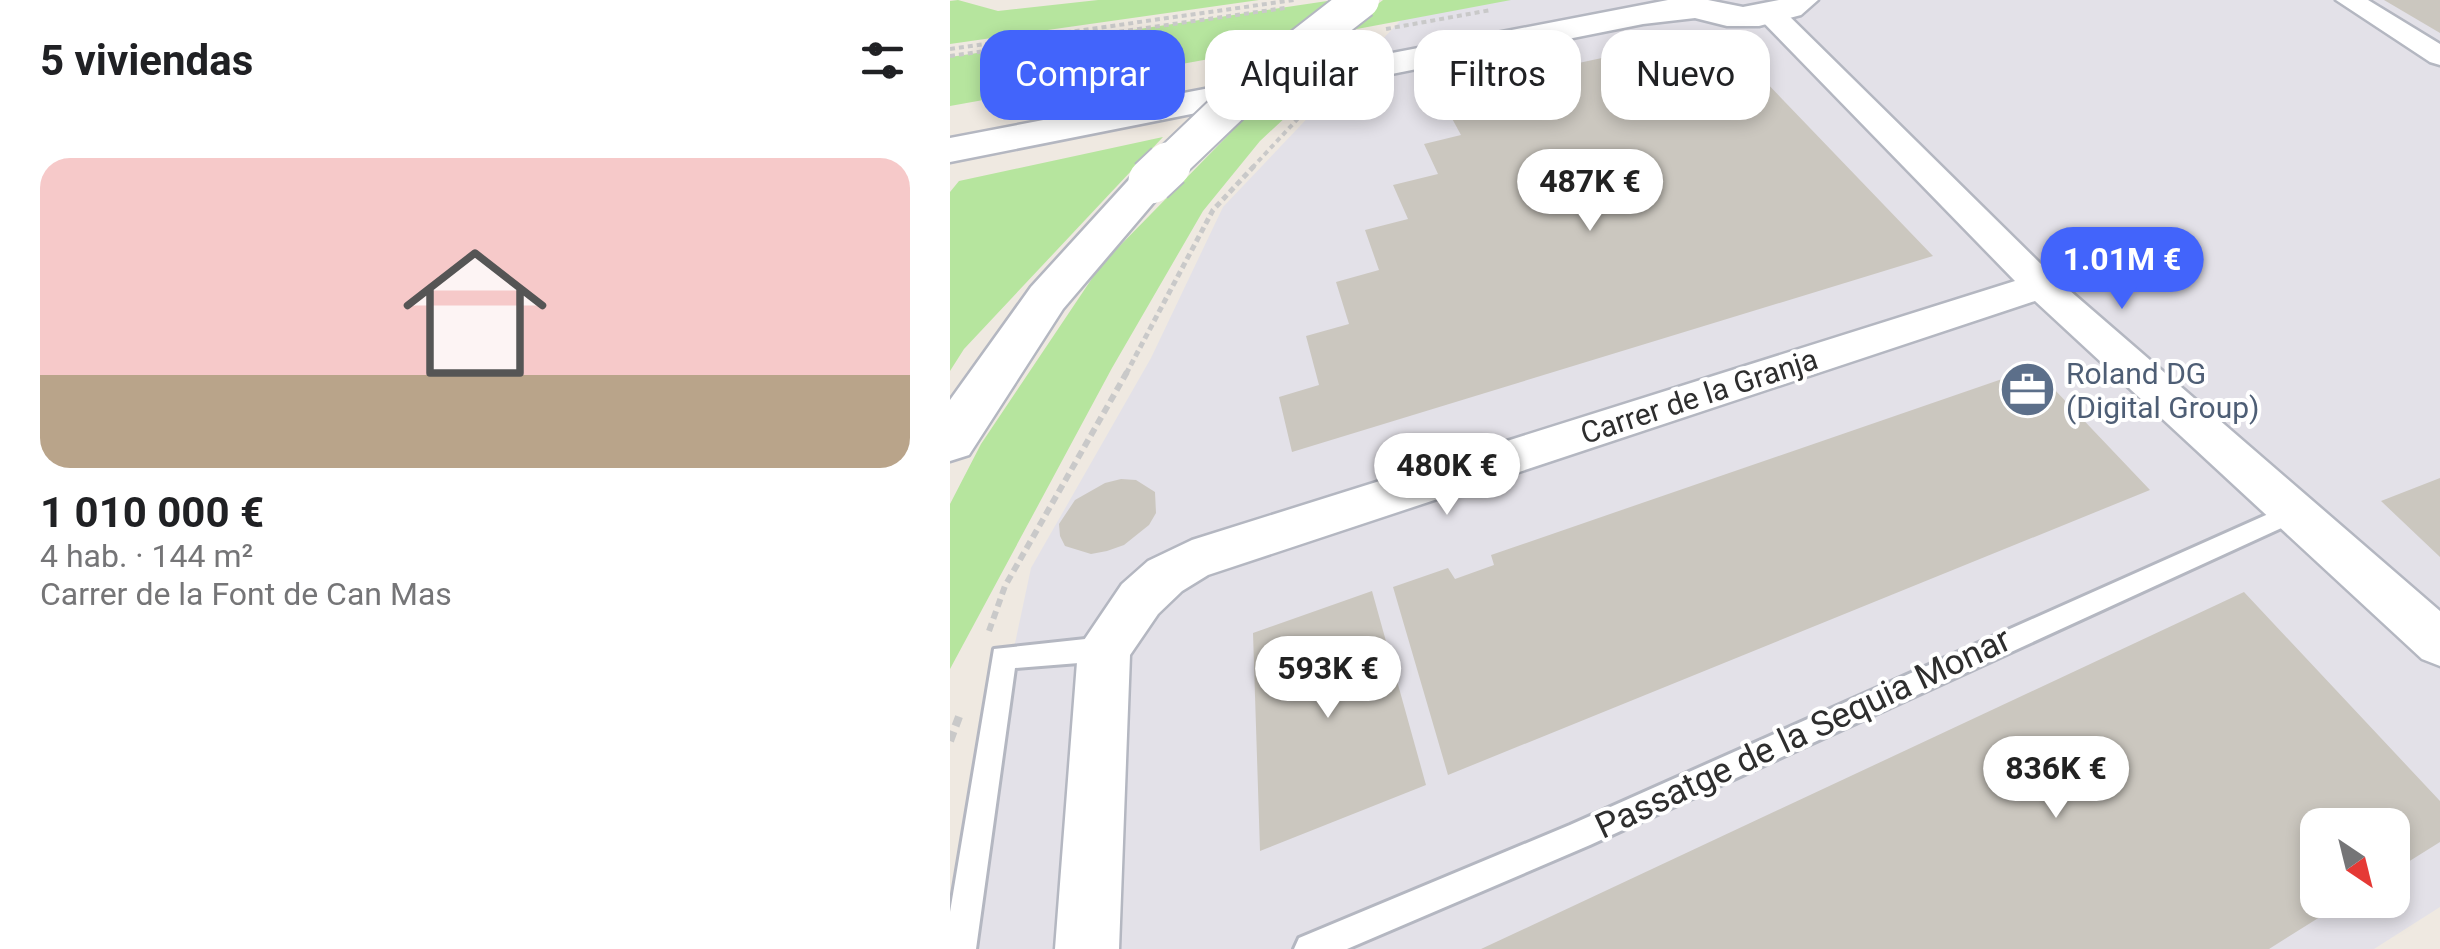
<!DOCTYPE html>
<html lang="es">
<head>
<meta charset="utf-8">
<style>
  body { margin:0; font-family:Roboto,sans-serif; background:#f2f2f2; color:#202124; height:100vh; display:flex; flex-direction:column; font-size:38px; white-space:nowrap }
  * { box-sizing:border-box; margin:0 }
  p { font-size:32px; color:#757577 }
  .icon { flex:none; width:55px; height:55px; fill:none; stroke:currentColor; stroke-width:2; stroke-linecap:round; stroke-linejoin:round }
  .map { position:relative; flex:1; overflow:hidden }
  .panel { display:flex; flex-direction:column; background:#fff; width:950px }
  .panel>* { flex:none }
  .banner { position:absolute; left:30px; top:30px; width:950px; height:90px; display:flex; gap:20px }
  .needle { width:65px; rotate:145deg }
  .tools { position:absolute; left:1350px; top:808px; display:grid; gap:20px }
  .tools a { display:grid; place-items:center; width:110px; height:110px; border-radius:20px; background:#fff; box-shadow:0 5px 15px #0003; font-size:50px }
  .price { position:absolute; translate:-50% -85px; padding:0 22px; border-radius:35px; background:#fff; color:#222; font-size:32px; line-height:65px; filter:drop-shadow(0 2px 5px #0008) }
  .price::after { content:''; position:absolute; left:50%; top:60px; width:30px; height:22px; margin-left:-15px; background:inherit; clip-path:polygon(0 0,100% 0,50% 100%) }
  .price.on { background:#4264fb; color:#fff }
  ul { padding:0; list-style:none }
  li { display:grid; align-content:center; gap:20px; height:530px; padding:0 40px }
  li span { display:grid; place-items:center; height:310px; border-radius:30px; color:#555 }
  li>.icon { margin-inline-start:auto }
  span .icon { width:180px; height:180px; fill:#fffc; stroke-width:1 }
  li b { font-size:42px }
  h2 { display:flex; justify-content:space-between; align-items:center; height:120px; padding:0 40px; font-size:42px }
  .tag { padding:0 35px; border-radius:30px; background:#fff; box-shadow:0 5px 15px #0003; font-size:35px; line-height:90px }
  .tag.on { background:#4264fb; color:#fff }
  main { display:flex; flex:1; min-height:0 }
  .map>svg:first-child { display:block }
  .industrial { fill:#e3e1e8; fill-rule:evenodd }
  .green { fill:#b6e59e }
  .building { fill:#cbc7bf }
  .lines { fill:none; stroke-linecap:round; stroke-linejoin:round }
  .lane-casing { stroke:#b4b7c1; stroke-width:6 }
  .street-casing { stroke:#b4b7c1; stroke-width:5 }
  .secondary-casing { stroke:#b4b7c1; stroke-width:5 }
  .path-far3 { stroke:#c9c9c9; stroke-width:4; stroke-dasharray:5 4; stroke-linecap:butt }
  .path-far2 { stroke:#c9c9c9; stroke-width:5; stroke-dasharray:6 4; stroke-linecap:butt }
  .path-far1 { stroke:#c9c9c9; stroke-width:6; stroke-dasharray:8 5; stroke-linecap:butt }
  .path { stroke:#c9c9c9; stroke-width:8; stroke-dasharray:10 6; stroke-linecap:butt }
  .lane { fill:#fff; fill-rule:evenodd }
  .street { fill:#fff; fill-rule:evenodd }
  .secondary { fill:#fff; fill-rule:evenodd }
  .secondary-bridge-far1-casing { stroke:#b4b7c1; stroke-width:40; stroke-linecap:butt }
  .secondary-bridge-casing { stroke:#b4b7c1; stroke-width:49; stroke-linecap:butt }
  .secondary-bridge-far1 { stroke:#fff; stroke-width:36 }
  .secondary-bridge { stroke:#fff; stroke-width:45 }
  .labels { text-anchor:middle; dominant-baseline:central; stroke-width:8; stroke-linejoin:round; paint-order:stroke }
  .service-label { font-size:30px; fill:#4e5e75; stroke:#fff; text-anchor:start }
  .street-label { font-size:30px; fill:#2e2e2e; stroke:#fff }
  .near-street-label { font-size:35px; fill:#2e2e2e; stroke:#fff }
</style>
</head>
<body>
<main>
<section class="panel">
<h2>5 viviendas<svg class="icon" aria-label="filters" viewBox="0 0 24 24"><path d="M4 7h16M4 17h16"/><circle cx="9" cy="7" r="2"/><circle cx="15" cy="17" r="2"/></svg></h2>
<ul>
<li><span style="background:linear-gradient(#f6c9c9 70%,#b9a48a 0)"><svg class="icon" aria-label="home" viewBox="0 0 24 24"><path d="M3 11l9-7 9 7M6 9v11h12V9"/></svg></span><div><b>1 010 000 €</b><p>4 hab. · 144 m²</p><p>Carrer de la Font de Can Mas</p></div></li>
</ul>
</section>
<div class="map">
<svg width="1490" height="949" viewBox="0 0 1490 949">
  <rect width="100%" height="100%" fill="#efe9e1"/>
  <path class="industrial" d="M 470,0 L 1490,0 L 1490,907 L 1424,949 L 0,949 L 81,568 L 201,358 L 273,207 ZM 1368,825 L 1442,825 L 1442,900 L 1368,900 Z"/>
  <path class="green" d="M 8,0 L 48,11 L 148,0 L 309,0 L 0,44 L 0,1 Z
    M 384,0 L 320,48 L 0,106 L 0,57 Z
    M 433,0 L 561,0 L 391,32 Z
    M 353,101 L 310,141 L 253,211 L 162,368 L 0,669 L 0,504 L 31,444 L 151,265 L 299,114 Z
    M 213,137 L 14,349 L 0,371 L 0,192 L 9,181 Z"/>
  <path class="building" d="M 1434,0 L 1490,0 L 1490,33 Z
    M 731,41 L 786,51 L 983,256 L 342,452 L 329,397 L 369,385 L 356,336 L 399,324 L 386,282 L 429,270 L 415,230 L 458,219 L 443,185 L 488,174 L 474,144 L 511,135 L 499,113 L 533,105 L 522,86 Z
    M 1084,368 L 1200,490 L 498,775 L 443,587 L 498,568 L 505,579 L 544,565 L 541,555 Z
    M 1490,478 L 1490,557 L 1431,501 Z
    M 171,479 L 186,480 L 205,492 L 206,513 L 199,525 L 174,545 L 157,551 L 141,554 L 115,546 L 110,536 L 109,524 L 125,500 L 155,483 Z
    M 422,591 L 476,785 L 310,851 L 303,633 Z
    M 1294,592 L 1490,801 L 1490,842 L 1442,872 L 1442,825 L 1368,825 L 1368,900 L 1397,900 L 1319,949 L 531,949 Z"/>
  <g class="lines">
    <defs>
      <path id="lane" d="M 1343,503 L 1351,505 L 1355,512 L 1351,519 L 640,845 L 397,949 L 344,949 L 349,938 L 620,825 Z
        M 154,637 L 163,641 L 167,649 L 163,657 L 154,661 L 65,668 L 26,949 L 0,949 L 0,912 L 44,649 Z"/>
      <path id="street" d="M 1386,0 L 1418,0 L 1490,44 L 1490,65 L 1480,62 Z
        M 821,6 L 831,8 L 1104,277 L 1490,611 L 1490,666 L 1472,659 L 1085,301 L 258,575 L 232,591 L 208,614 L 180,655 L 169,949 L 105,949 L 128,649 L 172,584 L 198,561 L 242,540 L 1065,281 L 811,20 L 807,14 Z"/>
      <path id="secondary" d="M 718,0 L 758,0 L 793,7 L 829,0 L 868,0 L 851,15 L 809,26 L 777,26 L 745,18 L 693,24 L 0,162 L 0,138 Z
        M 201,169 L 216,172 L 222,181 L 113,309 L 19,455 L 0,461 L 0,400 L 81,287 L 186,172 Z"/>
    </defs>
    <use href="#lane" class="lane-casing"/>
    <use href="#street" class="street-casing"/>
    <use href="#secondary" class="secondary-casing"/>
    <path class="path-far3" d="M 436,29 L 541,10
      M 0,49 L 344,0
      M 0,56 L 335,8
      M 302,168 L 354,112"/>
    <path class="path-far2" d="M 176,374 L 263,210 L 305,165"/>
    <path class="path-far1" d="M 39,631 L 55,586 L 177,372"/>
    <path class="path" d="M 0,741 L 10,714"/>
    <use href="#lane" class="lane"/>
    <use href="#street" class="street"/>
    <use href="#secondary" class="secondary"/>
    <defs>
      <path id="secondary-bridge-far1" d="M 215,168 L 303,84 L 411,0"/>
      <path id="secondary-bridge" d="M 201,181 L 218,165"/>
    </defs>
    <use href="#secondary-bridge-far1" class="secondary-bridge-far1-casing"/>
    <use href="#secondary-bridge" class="secondary-bridge-casing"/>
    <use href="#secondary-bridge-far1" class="secondary-bridge-far1"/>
    <use href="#secondary-bridge" class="secondary-bridge"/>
  </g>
  <defs>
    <symbol id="office-disc" viewBox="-11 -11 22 22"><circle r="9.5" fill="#5c6f8a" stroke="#fff"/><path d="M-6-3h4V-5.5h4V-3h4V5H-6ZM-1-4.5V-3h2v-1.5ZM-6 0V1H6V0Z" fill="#fff"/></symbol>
  </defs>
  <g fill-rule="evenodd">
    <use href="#office-disc" x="1046" y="358" width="63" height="63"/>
  </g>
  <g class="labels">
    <g class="service-label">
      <text x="1116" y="373">Roland DG<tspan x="1116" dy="34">(Digital Group)</tspan></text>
    </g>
    <g class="street-label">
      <text transform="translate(749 396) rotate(-18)">Carrer de la Granja</text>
    </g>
    <g class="near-street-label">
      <text transform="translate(853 733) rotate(-25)">Passatge de la Sequia Monar</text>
    </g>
  </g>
</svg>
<div class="tools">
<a><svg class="needle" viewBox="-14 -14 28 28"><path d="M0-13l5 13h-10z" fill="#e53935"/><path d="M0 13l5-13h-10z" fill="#757577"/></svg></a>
</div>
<b class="price" style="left:640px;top:234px">487K €</b>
<b class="price on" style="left:1172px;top:312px">1.01M €</b>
<b class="price" style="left:497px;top:518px">480K €</b>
<b class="price" style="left:378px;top:721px">593K €</b>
<b class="price" style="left:1106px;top:821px">836K €</b>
<div class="banner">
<a class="tag on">Comprar</a>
<a class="tag">Alquilar</a>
<a class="tag">Filtros</a>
<a class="tag">Nuevo</a>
</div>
</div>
</main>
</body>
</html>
